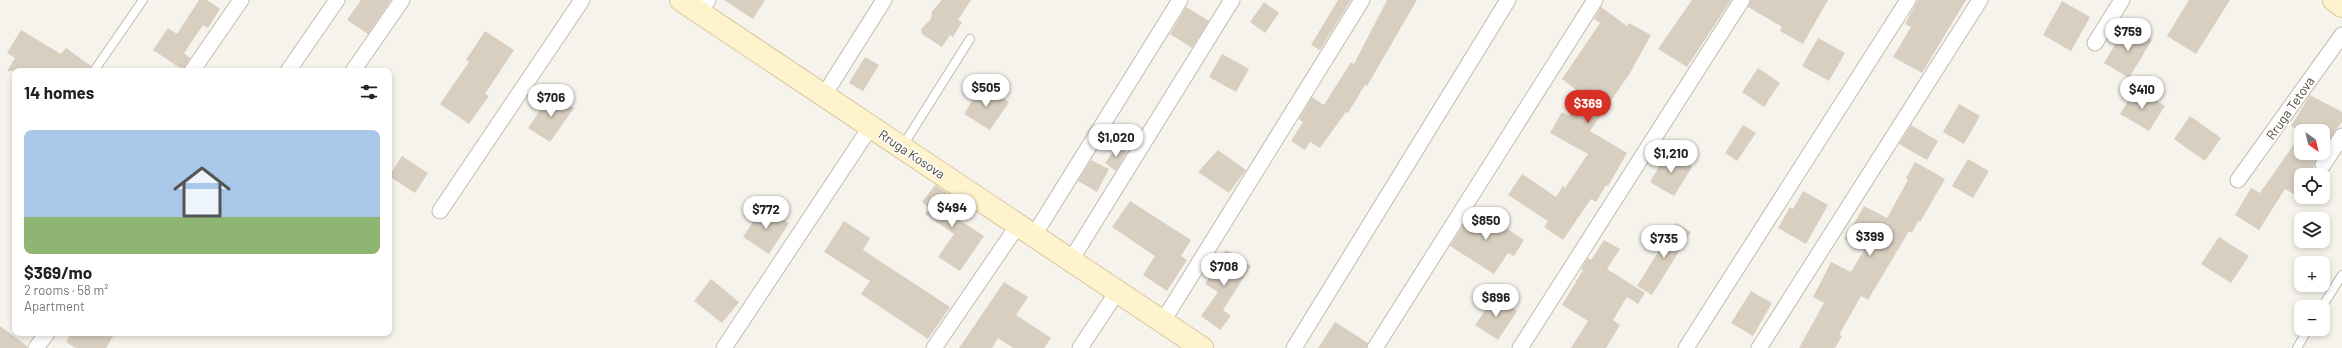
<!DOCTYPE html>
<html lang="en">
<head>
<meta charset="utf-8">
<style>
  body { margin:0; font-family:Barlow,sans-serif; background:#f6f6f6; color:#202124; height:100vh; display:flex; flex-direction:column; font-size:15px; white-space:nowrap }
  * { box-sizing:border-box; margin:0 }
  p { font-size:13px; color:#757577 }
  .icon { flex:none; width:22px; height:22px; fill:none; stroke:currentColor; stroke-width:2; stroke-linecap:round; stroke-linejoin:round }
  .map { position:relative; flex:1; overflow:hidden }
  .details { position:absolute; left:12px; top:68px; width:380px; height:268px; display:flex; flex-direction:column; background:#fff; border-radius:8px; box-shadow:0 2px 6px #0003 }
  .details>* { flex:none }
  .needle { width:26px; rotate:146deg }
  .fabs { position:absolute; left:2294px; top:124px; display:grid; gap:8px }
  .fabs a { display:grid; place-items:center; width:36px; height:36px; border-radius:8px; background:#fff; box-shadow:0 2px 6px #0003; font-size:20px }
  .price { position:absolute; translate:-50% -34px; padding:0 9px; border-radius:14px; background:#fff; color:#222; font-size:13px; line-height:26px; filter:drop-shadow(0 1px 2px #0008) }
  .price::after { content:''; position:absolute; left:50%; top:24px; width:12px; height:9px; margin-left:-6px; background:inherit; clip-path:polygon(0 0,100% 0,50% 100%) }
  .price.active { background:#d93025; color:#fff }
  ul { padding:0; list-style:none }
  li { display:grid; align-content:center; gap:8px; height:212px; padding:0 12px }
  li+li { border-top:1px solid #e0e0e0 }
  li span { display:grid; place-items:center; height:124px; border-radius:8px; color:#555 }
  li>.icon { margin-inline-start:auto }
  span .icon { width:72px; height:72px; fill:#fffc; stroke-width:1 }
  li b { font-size:17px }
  h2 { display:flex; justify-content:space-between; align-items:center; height:48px; padding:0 12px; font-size:17px }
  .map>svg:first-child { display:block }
  .building { fill:#d8cfc1 }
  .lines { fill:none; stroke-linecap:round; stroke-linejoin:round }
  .lane-casing { stroke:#c2bbae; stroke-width:10 }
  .street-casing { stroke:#c2bbae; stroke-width:17 }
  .secondary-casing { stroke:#d6c79b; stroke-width:24 }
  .lane { stroke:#fff; stroke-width:8 }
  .street { stroke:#fff; stroke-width:15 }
  .secondary { stroke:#fff3cd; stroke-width:22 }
  .labels { text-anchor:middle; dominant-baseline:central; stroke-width:3; stroke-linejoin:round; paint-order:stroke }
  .street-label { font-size:13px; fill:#4b4439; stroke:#fff }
</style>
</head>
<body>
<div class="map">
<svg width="2342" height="348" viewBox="0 0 2342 348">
  <rect width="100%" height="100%" fill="#f6f3ec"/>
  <path class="building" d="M 199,0 L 207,0 L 220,9 L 208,28 L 203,25 L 184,53 L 190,58 L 183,70 L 153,50 L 168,28 L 177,34 Z
    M 361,0 L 391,0 L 368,34 L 347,20 Z
    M 724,0 L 765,0 L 753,19 Z
    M 942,0 L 971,0 L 958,20 L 962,22 L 953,37 L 950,35 L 942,47 L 922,34 L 921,29 L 931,19 L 932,11 Z
    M 1338,0 L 1351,0 L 1320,50 L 1311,45 Z
    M 1387,0 L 1417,0 L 1367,86 L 1365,85 L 1348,113 L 1346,112 L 1320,148 L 1310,142 L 1305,150 L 1291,141 L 1303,122 L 1299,119 L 1312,97 L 1324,105 L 1351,62 L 1354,64 Z
    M 1692,0 L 1731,0 L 1687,67 L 1658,49 Z
    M 1751,0 L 1828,0 L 1803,44 L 1780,31 L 1782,27 L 1748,7 Z
    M 1918,0 L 1966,0 L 1922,73 L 1893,57 L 1911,27 L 1905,24 Z
    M 2189,0 L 2230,0 L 2196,54 L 2167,36 Z
    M 2062,1 L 2090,17 L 2071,51 L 2043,35 Z
    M 1264,2 L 1279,13 L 1265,33 L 1250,22 Z
    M 1186,7 L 1209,21 L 1192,48 L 1170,34 Z
    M 1601,7 L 1627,26 L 1629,23 L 1651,35 L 1630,73 L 1590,131 L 1627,153 L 1608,186 L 1606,185 L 1596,202 L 1591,199 L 1563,240 L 1544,227 L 1548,221 L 1508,195 L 1522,174 L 1556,197 L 1563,186 L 1565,188 L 1588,154 L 1550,133 L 1562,112 L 1569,116 L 1583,95 L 1562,79 L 1600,23 L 1594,19 Z
    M 2127,25 L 2152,40 L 2129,78 L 2104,63 Z
    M 21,30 L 61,54 L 66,48 L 91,66 L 89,71 L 7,71 L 15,58 L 7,53 Z
    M 485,31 L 514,50 L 485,94 L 489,96 L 469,124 L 440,104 L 469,62 L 466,60 Z
    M 1818,38 L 1845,53 L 1829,81 L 1802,66 Z
    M 1222,54 L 1249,69 L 1236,92 L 1209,77 Z
    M 865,57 L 879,65 L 863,91 L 849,83 Z
    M 1758,68 L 1780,83 L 1764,107 L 1742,92 Z
    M 982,85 L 1009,102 L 990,130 L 964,114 Z
    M 2136,88 L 2165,106 L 2149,131 L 2120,114 Z
    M 552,93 L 574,108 L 550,142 L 528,128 Z
    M 2310,95 L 2342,112 L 2342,122 L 2323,149 L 2323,131 L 2301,132 L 2291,126 Z
    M 1959,104 L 1980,116 L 1964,144 L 1943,132 Z
    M 2190,116 L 2221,138 L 2205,161 L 2174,139 Z
    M 1743,125 L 1756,133 L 1737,161 L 1725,153 Z
    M 1911,125 L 1938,141 L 1927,160 L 1899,144 Z
    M 2301,134 L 2301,153 L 2320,153 L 2314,167 L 2309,175 L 2301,175 L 2301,186 L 2295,195 L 2285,189 L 2259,230 L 2235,215 L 2251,188 L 2260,193 Z
    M 1117,146 L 1127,152 L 1116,171 L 1105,163 Z
    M 1218,150 L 1246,170 L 1229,193 L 1198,172 Z
    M 1668,152 L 1692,167 L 1674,196 L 1650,182 Z
    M 402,156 L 428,173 L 415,193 L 389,176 Z
    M 1968,159 L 1989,171 L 1973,198 L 1952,186 Z
    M 1091,160 L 1109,169 L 1097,192 L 1078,181 Z
    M 1915,162 L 1945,179 L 1920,222 L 1918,221 L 1912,233 L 1909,231 L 1868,300 L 1861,296 L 1839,335 L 1842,336 L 1835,348 L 1799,348 L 1824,303 L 1813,297 L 1831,262 L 1851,272 L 1864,250 L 1845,239 L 1864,206 L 1887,218 L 1908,180 L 1906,178 Z
    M 935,185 L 959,201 L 950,214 L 984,236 L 960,271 L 938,257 L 954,234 L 925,214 L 929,208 L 922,202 Z
    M 1803,191 L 1828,205 L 1806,244 L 1778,228 L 1790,207 L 1793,209 Z
    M 1130,201 L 1191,240 L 1181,256 L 1187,260 L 1167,291 L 1143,275 L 1155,256 L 1112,227 Z
    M 763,206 L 789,223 L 769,254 L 743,237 Z
    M 1475,207 L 1524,240 L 1514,256 L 1508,253 L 1494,274 L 1450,246 Z
    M 844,221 L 870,238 L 863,250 L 950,307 L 928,339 L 861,294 L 870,281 L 824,252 Z
    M 1676,223 L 1691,232 L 1652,295 L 1637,286 Z
    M 2219,237 L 2249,256 L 2231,283 L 2201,264 Z
    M 1604,240 L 1620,249 L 1607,269 L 1645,293 L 1638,304 L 1627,297 L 1613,320 L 1620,325 L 1606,348 L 1571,348 L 1588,321 L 1562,305 L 1583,270 L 1581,269 L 1588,258 L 1591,260 Z
    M 1226,250 L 1251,266 L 1223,310 L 1231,316 L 1220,330 L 1201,316 L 1218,292 L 1205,284 Z
    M 711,279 L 739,302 L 722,323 L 694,301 Z
    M 1004,282 L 1028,297 L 1016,315 L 1051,338 L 1044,348 L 1013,348 L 998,338 L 992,348 L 959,348 Z
    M 1751,291 L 1772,303 L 1753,336 L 1731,323 Z
    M 1495,296 L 1517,311 L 1498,340 L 1475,325 Z
    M 1335,322 L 1368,343 L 1366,348 L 1318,348 Z
    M 0,326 L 27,346 L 27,348 L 0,348 Z
    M 71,333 L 115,333 L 106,348 L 76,348 L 66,342 Z"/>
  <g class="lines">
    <defs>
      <path id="lane" d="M 94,71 L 143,0
        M 902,147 L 970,39
        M 2322,307 L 2342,275
        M 2297,348 L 2308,329"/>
      <path id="street" d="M 700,12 L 708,0
        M 2095,43 L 2122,0
        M 192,71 L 241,0
        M 288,71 L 337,0
        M 353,71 L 402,0
        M 824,95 L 884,0
        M 2323,165 L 2342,136
        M 2238,180 L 2342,35
        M 440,211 L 582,0
        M 1034,235 L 1180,0
        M 1071,260 L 1232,0
        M 1163,321 L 1362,0
        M 36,348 L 47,333
        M 724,348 L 871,126
        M 934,348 L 1018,225
        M 1080,348 L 1117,292
        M 1294,348 L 1508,0
        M 1375,348 L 1595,0
        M 1520,348 L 1742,0
        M 1686,348 L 1908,0
        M 1759,348 L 1980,0"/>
      <path id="secondary" d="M 681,0 L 1202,348
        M 2334,0 L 2342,6"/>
    </defs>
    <use href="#lane" class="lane-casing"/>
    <use href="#street" class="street-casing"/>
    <use href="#secondary" class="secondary-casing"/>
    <use href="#lane" class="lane"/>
    <use href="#street" class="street"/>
    <use href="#secondary" class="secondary"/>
  </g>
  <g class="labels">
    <g class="street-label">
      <text transform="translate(2290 108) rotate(-55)">Rruga Tetova</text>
      <text transform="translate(912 154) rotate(34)">Rruga Kosova</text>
    </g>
  </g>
</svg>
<div class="fabs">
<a><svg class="needle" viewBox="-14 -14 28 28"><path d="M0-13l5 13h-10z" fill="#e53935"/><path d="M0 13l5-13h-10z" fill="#757577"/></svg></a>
<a><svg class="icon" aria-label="locate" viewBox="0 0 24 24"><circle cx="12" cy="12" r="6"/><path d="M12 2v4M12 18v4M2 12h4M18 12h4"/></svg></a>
<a><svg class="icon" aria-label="layers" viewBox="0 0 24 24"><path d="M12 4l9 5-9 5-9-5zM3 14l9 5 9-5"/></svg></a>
<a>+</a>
<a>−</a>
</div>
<b class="price" style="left:2128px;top:52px">$759</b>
<b class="price" style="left:986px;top:108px">$505</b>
<b class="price" style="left:2142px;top:110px">$410</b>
<b class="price" style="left:551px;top:118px">$706</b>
<b class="price active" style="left:1588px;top:124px">$369</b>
<b class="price" style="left:1116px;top:158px">$1,020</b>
<b class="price" style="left:1671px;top:174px">$1,210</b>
<b class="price" style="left:952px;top:228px">$494</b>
<b class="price" style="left:766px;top:230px">$772</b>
<b class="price" style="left:1486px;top:241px">$850</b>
<b class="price" style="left:1870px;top:257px">$399</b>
<b class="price" style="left:1664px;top:259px">$735</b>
<b class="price" style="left:1224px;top:287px">$708</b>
<b class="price" style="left:1496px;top:318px">$896</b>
<section class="details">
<h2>14 homes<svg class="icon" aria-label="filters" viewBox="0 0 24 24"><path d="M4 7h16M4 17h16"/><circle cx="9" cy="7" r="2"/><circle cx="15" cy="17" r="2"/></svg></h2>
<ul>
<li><span style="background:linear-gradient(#a9c7e8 70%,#8fb573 0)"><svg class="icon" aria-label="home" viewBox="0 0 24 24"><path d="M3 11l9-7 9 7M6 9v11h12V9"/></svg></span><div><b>$369/mo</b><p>2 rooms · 58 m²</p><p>Apartment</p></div></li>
</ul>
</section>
</div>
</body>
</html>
